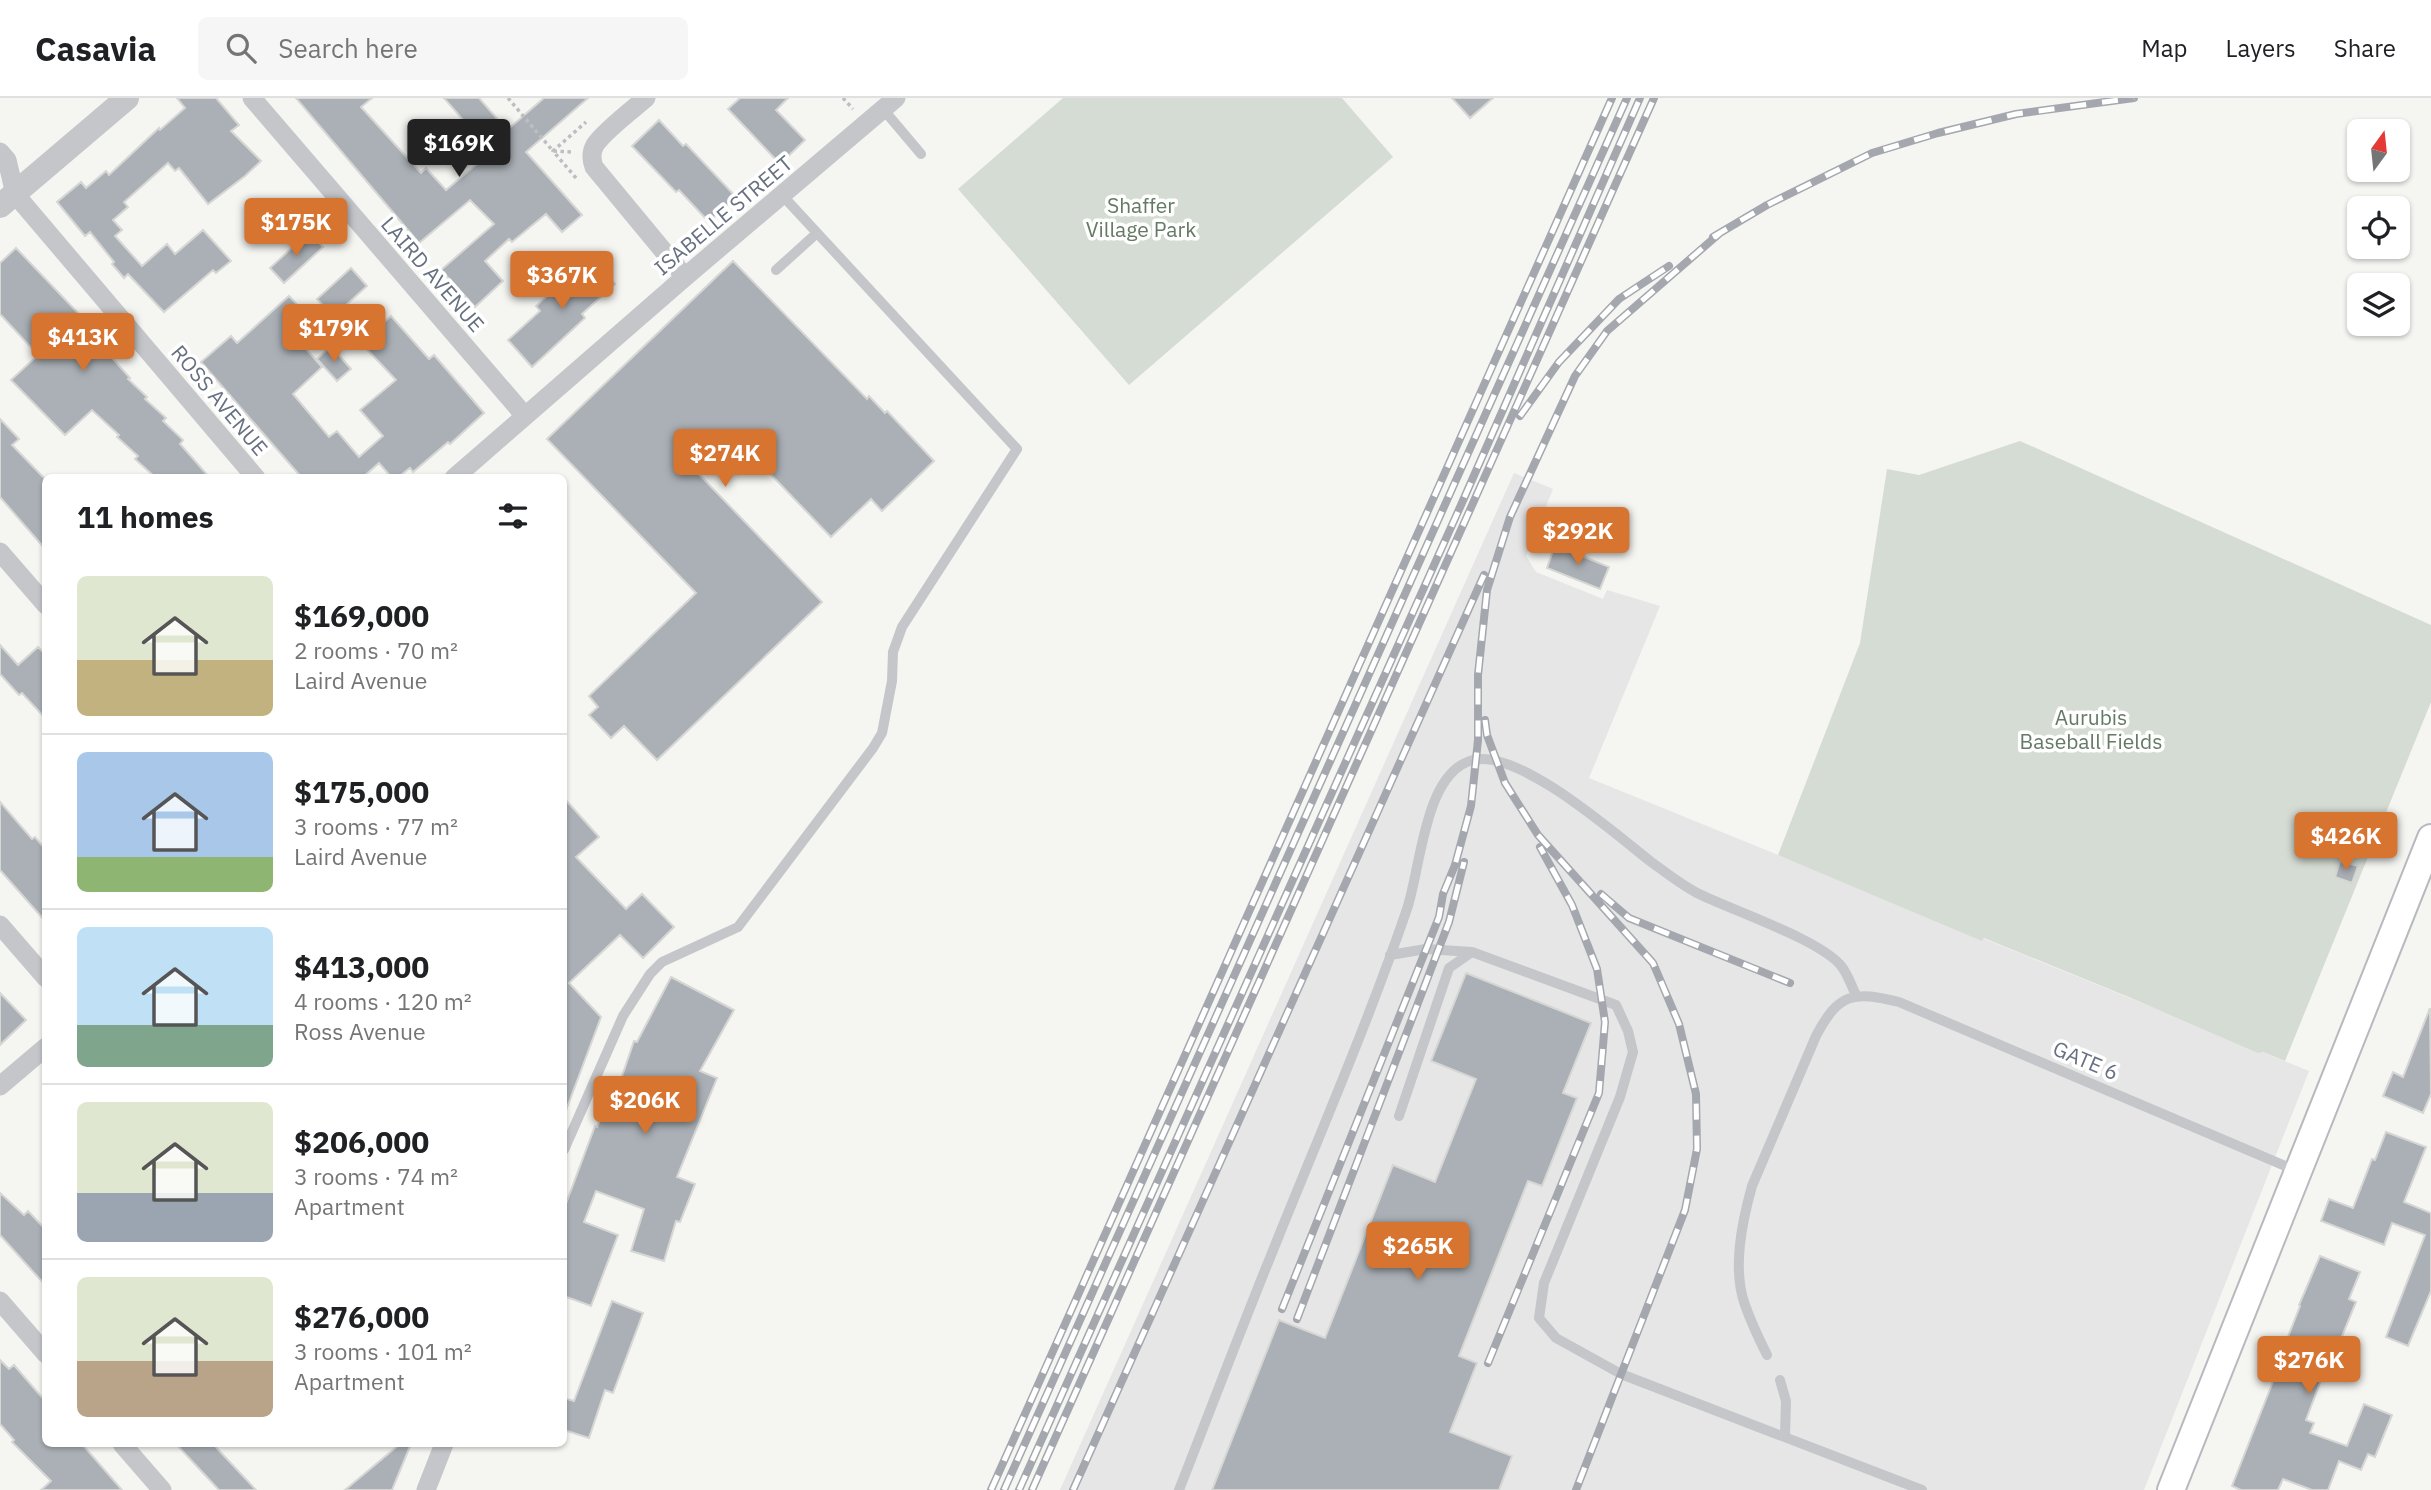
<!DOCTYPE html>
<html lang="en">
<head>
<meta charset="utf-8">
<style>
  body { margin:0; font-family:"IBM Plex Sans",sans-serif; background:#f6f6f6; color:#202124; height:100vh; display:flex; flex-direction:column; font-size:26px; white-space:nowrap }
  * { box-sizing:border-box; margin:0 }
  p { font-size:23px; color:#757577 }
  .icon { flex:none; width:38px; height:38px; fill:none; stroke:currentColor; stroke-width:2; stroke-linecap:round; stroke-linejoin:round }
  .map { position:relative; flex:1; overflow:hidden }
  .side { position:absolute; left:42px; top:376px; width:525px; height:973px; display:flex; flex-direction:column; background:#fff; border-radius:10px; box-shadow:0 2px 5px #0004 }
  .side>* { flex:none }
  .needle { width:46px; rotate:15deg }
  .tools { position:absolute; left:2347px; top:21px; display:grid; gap:14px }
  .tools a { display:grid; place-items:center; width:63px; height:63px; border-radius:10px; background:#fff; box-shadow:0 2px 5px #0004; font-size:35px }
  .price { position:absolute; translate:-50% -60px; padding:0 16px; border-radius:7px; background:#d77430; color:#fff; font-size:23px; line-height:46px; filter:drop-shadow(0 2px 4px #0008) }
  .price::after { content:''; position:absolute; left:50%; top:42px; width:21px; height:16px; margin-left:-10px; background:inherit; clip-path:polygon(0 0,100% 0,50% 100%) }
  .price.current { background:#222; color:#fff }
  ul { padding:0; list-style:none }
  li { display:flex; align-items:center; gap:21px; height:175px; padding:0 35px }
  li+li { border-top:2px solid #e0e0e0 }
  li span { display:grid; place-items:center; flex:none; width:196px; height:140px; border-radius:10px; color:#555 }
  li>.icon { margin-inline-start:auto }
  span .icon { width:84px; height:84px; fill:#fffc; stroke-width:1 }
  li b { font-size:30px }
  h2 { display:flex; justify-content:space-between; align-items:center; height:84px; padding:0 35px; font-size:30px }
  header { display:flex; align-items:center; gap:42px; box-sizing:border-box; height:98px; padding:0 35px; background:#fff; border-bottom:2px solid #e0e0e0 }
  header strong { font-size:33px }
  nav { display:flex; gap:38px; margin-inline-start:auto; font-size:24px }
  .search { width:490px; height:63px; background:#f6f6f6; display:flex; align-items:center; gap:18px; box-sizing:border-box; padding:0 24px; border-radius:10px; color:#757577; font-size:26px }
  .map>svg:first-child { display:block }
  .built { fill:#e5e6e5 }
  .green { fill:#d5dcd3 }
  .building { fill:#aab0b6; stroke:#d6d7d4; stroke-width:2 }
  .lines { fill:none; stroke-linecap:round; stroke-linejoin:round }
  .secondary-casing { stroke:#b6b9be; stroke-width:30 }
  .path { stroke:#bdbec1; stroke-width:3.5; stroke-dasharray:3.5 3.5; stroke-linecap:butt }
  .service { stroke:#c4c6ca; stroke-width:10 }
  .minor { stroke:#c4c6ca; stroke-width:19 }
  .tertiary { stroke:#c4c6ca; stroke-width:24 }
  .secondary { stroke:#fff; stroke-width:26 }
  .rail-casing { stroke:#a4a8ae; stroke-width:8 }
  .rail { stroke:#fff; stroke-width:5; stroke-dasharray:16; stroke-linecap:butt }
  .labels { text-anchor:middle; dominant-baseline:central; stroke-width:7; stroke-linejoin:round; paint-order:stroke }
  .park-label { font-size:21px; fill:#657964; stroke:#fff }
  .street-label { font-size:21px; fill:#667081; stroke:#fff }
</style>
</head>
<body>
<header>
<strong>Casavia</strong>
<div class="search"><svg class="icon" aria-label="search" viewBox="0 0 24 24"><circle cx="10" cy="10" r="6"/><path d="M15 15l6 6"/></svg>Search here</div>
<nav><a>Map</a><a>Layers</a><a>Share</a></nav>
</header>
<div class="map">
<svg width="2431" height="1392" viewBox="0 0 2431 1392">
  <rect width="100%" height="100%" fill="#f5f5f2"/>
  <path class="built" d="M 1514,375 L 1553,391 L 1526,458 L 1536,474 L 1603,501 L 1607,492 L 1660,508 L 1589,680 L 2309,973 L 2144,1392 L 1060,1392 Z"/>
  <path class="green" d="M 1063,0 L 1342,0 L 1393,59 L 1129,287 L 958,91 Z
    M 2020,343 L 2431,527 L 2431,604 L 2285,963 L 2263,954 L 2258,955 L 2131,900 L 1984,840 L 1982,843 L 1778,757 L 1860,545 L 1887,371 L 1919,377 Z"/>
  <path class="building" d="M 177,0 L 216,0 L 239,27 L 231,33 L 261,63 L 245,78 L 208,106 L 179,70 L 175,73 L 168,65 L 124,104 L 128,109 L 113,122 L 122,132 L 115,138 L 142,168 L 167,146 L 175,156 L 203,132 L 231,163 L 216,175 L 213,172 L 164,214 L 128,176 L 124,180 L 112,166 L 114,164 L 90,134 L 85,138 L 57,104 L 81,84 L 86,90 L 106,73 L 109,77 L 159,30 L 160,32 L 185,10 Z
    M 296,0 L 372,0 L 361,9 L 421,75 L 426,70 L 446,92 L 491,54 L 444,0 L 479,0 L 507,32 L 544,0 L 588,0 L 526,54 L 582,117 L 562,134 L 546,116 L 512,144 L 509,141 L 485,163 L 503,183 L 475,209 L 441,172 L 494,126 L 470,102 L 419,145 Z
    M 740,0 L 788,0 L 776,12 L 805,42 L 780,66 L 728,11 Z
    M 1452,0 L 1493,0 L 1470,20 Z
    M 659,22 L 683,48 L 686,46 L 736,99 L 709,124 L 679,92 L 676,94 L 632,48 Z
    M 309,134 L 323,149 L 284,185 L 270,170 Z
    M 16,150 L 100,238 L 96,242 L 130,280 L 128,281 L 147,299 L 145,301 L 166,320 L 163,323 L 183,342 L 180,346 L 210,380 L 156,380 L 135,361 L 138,358 L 117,339 L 119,337 L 92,312 L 65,337 L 11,282 L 38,257 L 0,216 L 0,165 Z
    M 590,158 L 615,186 L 582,216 L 585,220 L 532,269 L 508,242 L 540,213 L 536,208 Z
    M 733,163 L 867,301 L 869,298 L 885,315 L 887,313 L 934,363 L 882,413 L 871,401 L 831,439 L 730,334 L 693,370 L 822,504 L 657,662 L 624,628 L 611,640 L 589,617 L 598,609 L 589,598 L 696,495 L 547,341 Z
    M 351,170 L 367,188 L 333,219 L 317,201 Z
    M 289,198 L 302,212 L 285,227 L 322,269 L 293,296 L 329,339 L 337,333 L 359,359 L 383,338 L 360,312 L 396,282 L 361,245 L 391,218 L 429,261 L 434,257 L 484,315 L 450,346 L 448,344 L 413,374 L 410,370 L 397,380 L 392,380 L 379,365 L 362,380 L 302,380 L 201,264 L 231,238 L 237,245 Z
    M 331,248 L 351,271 L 337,283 L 317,261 Z
    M 0,321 L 19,341 L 12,347 L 46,382 L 46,452 L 0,399 Z
    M 1555,447 L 1609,469 L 1600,491 L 1547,470 Z
    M 0,547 L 18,567 L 38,549 L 46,557 L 46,621 L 22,595 L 19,597 L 0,576 Z
    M 564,700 L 599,739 L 576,759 L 626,811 L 642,796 L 674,829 L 643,860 L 620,837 L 569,885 L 601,919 L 565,1015 L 564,1015 Z
    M 0,704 L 32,741 L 35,739 L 46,752 L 46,824 L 0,772 Z
    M 2340,763 L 2358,768 L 2352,785 L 2335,779 Z
    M 1466,875 L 1591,925 L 1563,995 L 1577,1000 L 1542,1088 L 1528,1083 L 1459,1258 L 1477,1265 L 1450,1334 L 1512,1358 L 1499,1392 L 1212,1392 L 1279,1222 L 1325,1240 L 1393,1067 L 1435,1084 L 1476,981 L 1431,963 Z
    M 671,879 L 734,912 L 700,973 L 717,980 L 677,1079 L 695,1086 L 680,1124 L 676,1123 L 664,1163 L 631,1153 L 644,1111 L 596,1093 L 584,1124 L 618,1137 L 591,1208 L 564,1198 L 564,1111 L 595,1028 L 597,1029 L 614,988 L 618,990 L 634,943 L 637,944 Z
    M 0,895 L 26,922 L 0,947 Z
    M 2430,910 L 2431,996 L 2423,1015 L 2383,998 L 2393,974 L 2403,979 Z
    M 2386,1034 L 2426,1049 L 2404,1104 L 2431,1115 L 2431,1193 L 2408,1248 L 2386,1239 L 2425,1137 L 2392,1125 L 2384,1147 L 2321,1123 L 2329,1101 L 2353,1110 L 2372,1061 L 2375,1062 Z
    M 0,1095 L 24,1117 L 28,1113 L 46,1132 L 46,1188 L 0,1137 Z
    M 2320,1158 L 2360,1174 L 2349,1201 L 2356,1204 L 2327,1275 L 2324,1274 L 2306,1322 L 2314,1325 L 2310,1335 L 2347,1348 L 2364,1306 L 2392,1317 L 2375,1359 L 2368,1356 L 2361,1372 L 2339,1363 L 2328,1392 L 2312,1392 L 2283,1381 L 2278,1392 L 2241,1392 L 2232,1388 L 2283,1258 L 2281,1257 L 2300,1208 L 2299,1207 Z
    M 612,1203 L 643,1215 L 613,1295 L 605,1292 L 589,1340 L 564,1332 L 564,1300 L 574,1303 Z
    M 0,1262 L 9,1271 L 14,1267 L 46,1304 L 46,1346 L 82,1346 L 122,1392 L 41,1392 L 51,1383 L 12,1344 L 14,1342 L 0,1326 Z
    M 176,1346 L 213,1346 L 256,1392 L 219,1392 Z
    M 400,1346 L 411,1346 L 392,1392 L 345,1392 Z"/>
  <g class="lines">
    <defs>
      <path id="secondary" d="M 2171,1392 L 2431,740"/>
    </defs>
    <use href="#secondary" class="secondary-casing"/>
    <path class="path" d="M 508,0 L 553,53 L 573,54
      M 843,0 L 853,11
      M 576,80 L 553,53 L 586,24"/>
    <path class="service" d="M 883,11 L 921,56
      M 776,172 L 817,135
      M 1390,857 L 1426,851 L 1472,854
      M 1399,1018 L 1449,870 L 1472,854 L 1616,907 L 1628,933 L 1633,954 L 1620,999 L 1544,1185 L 1539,1220 L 1556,1240 L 1621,1276 L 1922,1392
      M 564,1052 L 623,918 L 650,876 L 662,864 L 738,829 L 873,650 L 882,635 L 892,583 L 893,554 L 902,529 L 1017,351 L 782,97
      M 1767,1257 C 1759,1241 1751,1224 1745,1207 C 1732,1171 1742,1124 1752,1088 L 1816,938 C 1839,894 1854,893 1899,904 L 2297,1073
      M 1780,1282 L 1786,1303 L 1785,1338
      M 1179,1392 C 1212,1308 1244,1223 1278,1140 C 1322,1031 1369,922 1407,811 C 1421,770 1424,674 1473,662 C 1519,651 1614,735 1650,763 C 1665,774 1680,786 1697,795 C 1731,812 1822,842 1842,869 C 1848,877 1852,889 1856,897"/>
    <path class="minor" d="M 252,0 L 525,318
      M 646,0 C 633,11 603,34 595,47 C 591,54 591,61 594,69 L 685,179
      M 0,54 L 7,62 L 15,96 L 256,380
      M 454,380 L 685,179 L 896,0
      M 0,454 L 46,507
      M 0,827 L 46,880
      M 0,988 L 46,949
      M 0,1203 L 46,1256
      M 122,1346 L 162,1392
      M 426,1392 L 444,1346"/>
    <path class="tertiary" d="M 0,108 L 127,0"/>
    <use href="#secondary" class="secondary"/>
    <defs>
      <path id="rail" d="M 1713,139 L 1767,107 L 1872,55 L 1938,35 L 2016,16 L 2134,0
        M 1520,318 L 1559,264 L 1619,201 L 1669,168
        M 1485,622 L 1487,637 L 1505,685 L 1538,737 L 1653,865 L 1679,926 L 1696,996 L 1697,1051 L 1685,1112 L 1576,1392
        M 1601,796 L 1629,820 L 1790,885
        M 1282,1211 L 1439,819 L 1443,796 L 1455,767 L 1471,708 L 1478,642 L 1478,577 L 1487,492 L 1510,419 L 1575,278 L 1607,233 L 1720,135
        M 1297,1221 L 1449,824 L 1464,764
        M 1488,1265 L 1599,995 L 1605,924 L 1597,871 L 1572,807 L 1540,749
        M 991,1392 L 1612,0
        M 1004,1392 L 1627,0
        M 1019,1392 L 1461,407 L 1640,0
        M 1032,1392 L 1654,0
        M 1073,1392 L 1484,477"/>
    </defs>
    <use href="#rail" class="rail-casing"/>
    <use href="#rail" class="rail"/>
  </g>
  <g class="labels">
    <g class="park-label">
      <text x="1141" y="107">Shaffer<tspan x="1141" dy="24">Village Park</tspan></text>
      <text x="2091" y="619">Aurubis<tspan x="2091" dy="24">Baseball Fields</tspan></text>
    </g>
    <g class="street-label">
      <text transform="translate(723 117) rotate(-40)">ISABELLE STREET</text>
      <text transform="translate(433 176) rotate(49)">LAIRD AVENUE</text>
      <text transform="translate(220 302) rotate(50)">ROSS AVENUE</text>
      <text transform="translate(2086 962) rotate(23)">GATE 6</text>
    </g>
  </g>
</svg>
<div class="tools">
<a><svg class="needle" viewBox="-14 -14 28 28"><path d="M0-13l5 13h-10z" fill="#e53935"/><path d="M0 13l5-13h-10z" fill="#757577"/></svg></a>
<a><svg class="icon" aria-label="locate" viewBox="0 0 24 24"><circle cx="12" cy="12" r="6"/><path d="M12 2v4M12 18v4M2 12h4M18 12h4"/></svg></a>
<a><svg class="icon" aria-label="layers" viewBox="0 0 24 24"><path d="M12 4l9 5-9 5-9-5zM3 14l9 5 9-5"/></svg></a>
</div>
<b class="price current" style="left:459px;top:81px">$169K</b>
<b class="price" style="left:296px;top:160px">$175K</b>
<b class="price" style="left:562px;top:213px">$367K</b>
<b class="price" style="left:334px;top:266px">$179K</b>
<b class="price" style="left:83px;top:275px">$413K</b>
<b class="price" style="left:725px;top:391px">$274K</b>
<b class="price" style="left:1578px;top:469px">$292K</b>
<b class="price" style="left:2346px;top:774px">$426K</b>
<b class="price" style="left:645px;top:1038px">$206K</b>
<b class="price" style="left:1418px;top:1184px">$265K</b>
<b class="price" style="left:2309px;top:1298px">$276K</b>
<section class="side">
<h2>11 homes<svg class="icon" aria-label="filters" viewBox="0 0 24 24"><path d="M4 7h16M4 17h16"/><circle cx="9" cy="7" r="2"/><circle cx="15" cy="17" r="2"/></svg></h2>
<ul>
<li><span style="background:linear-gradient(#dfe7d0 60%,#c2b280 0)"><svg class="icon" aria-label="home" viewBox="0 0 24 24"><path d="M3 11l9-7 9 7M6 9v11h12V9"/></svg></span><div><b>$169,000</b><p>2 rooms · 70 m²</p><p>Laird Avenue</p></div></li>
<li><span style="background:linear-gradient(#a9c7e8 75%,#8fb573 0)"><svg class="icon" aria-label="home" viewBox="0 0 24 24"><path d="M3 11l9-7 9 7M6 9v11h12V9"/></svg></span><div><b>$175,000</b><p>3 rooms · 77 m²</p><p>Laird Avenue</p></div></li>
<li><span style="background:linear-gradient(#bfe0f5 70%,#7fa58c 0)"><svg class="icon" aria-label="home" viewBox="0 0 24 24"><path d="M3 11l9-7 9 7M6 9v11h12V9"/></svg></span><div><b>$413,000</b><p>4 rooms · 120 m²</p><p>Ross Avenue</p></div></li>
<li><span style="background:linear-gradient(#dfe7d0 65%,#9aa5b1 0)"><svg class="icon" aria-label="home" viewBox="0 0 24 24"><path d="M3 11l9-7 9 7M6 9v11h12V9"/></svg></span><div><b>$206,000</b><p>3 rooms · 74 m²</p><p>Apartment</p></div></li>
<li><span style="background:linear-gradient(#dfe7d0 60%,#b9a48a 0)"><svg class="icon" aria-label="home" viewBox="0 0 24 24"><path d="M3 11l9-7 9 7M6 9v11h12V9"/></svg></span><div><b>$276,000</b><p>3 rooms · 101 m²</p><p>Apartment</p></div></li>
</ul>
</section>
</div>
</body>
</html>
